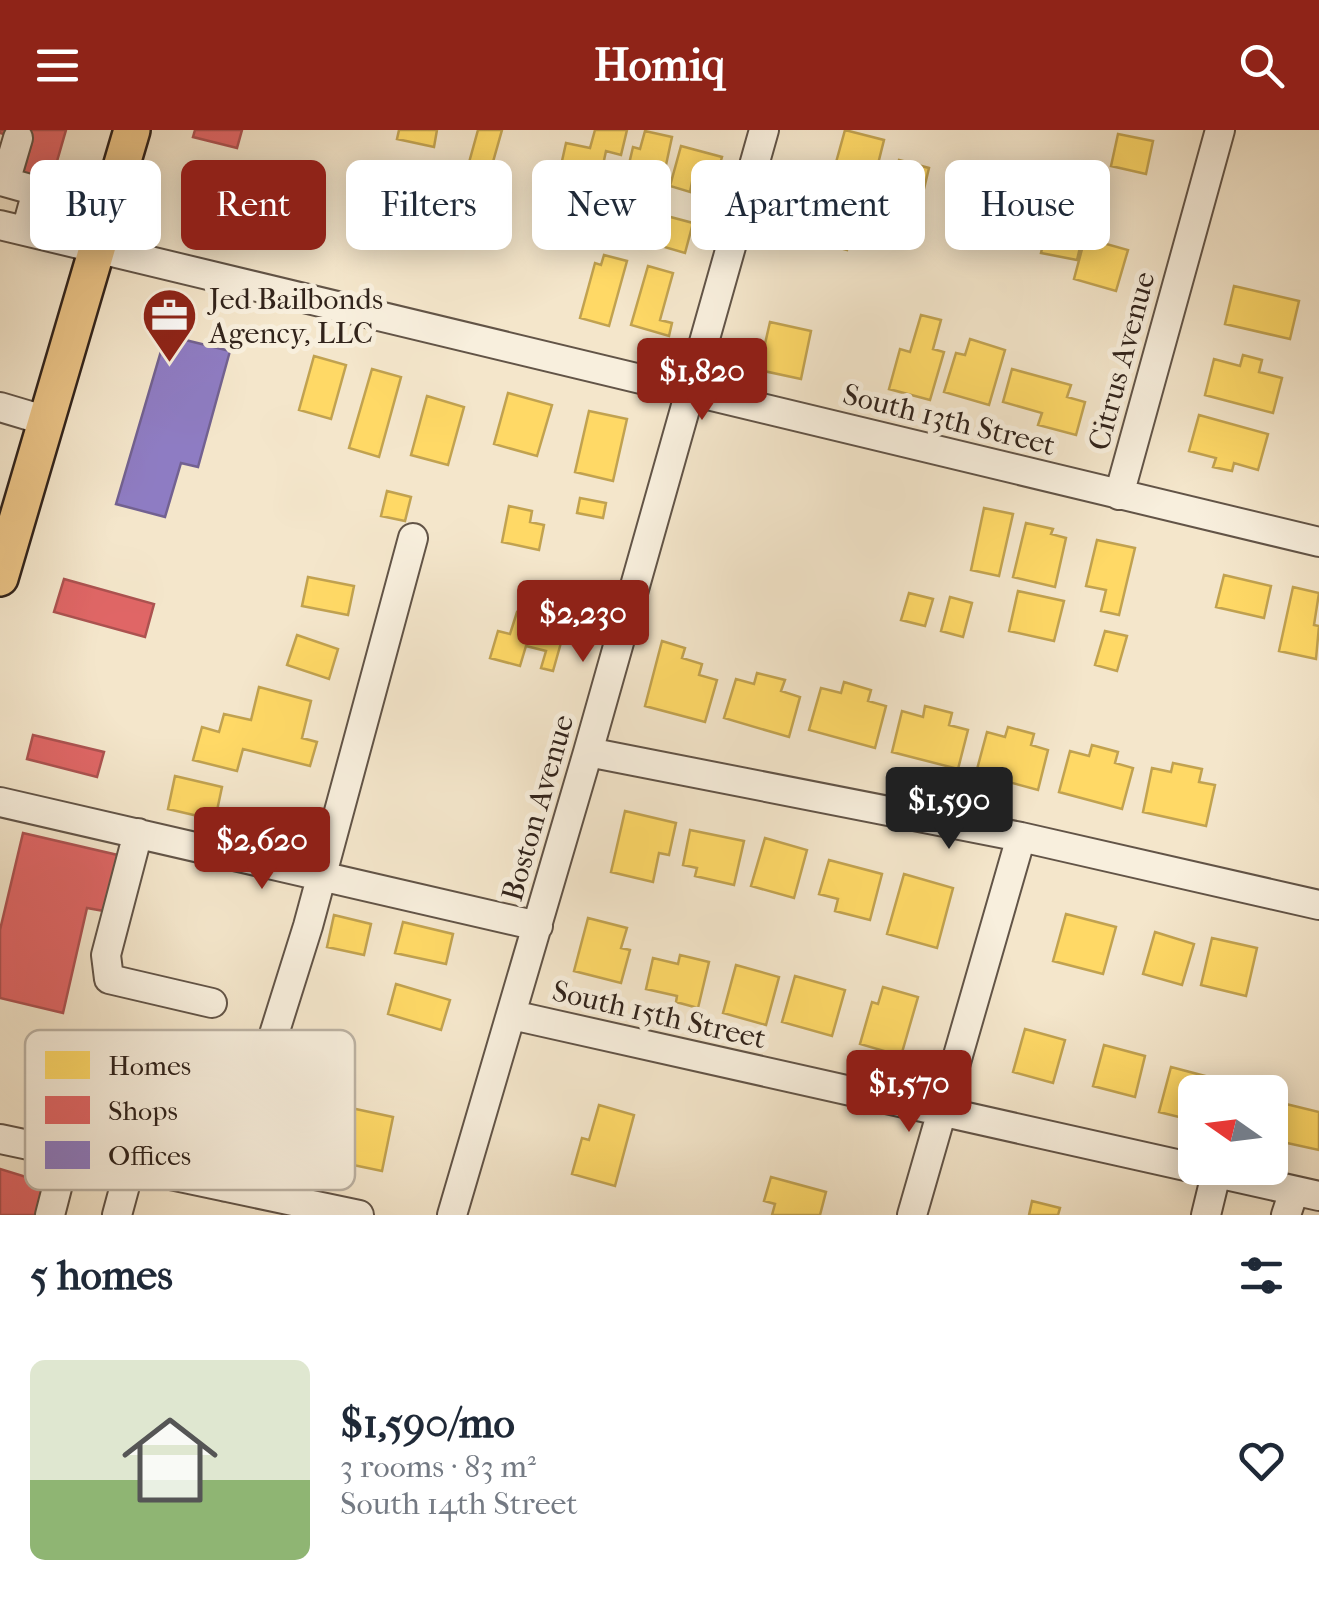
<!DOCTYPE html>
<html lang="en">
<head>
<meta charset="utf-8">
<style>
  body { margin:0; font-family:"IM FELL French Canon",serif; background:#f6f6f7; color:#1f2937; height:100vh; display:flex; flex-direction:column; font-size:38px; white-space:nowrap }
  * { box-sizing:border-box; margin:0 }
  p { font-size:32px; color:#747a83 }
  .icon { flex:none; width:55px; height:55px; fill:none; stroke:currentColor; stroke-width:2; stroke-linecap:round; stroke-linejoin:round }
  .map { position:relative; height:1085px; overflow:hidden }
  .sheet { display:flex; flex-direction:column; background:#fff; flex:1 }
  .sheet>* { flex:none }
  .top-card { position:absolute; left:30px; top:30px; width:1260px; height:90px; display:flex; gap:20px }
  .needle { width:65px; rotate:284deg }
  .buttons { position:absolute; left:1178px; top:945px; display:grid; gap:20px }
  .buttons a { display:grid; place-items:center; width:110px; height:110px; border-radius:15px; background:#fff; box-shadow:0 5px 25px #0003; font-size:50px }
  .price { position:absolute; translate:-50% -85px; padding:0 22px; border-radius:10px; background:#8f2418; color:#fff; font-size:32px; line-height:65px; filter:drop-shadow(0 2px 5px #0008) }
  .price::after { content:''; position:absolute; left:50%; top:60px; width:30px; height:22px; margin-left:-15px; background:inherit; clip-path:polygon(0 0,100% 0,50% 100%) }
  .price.active { background:#222; color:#fff }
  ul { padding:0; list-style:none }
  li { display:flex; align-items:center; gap:30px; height:250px; padding:0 30px }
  li span { display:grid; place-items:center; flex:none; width:280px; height:200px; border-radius:15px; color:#555 }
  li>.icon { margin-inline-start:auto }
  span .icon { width:120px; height:120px; fill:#fffc; stroke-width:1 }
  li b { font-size:42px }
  h2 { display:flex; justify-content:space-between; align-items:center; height:120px; padding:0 30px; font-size:42px }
  .pill { padding:0 35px; border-radius:15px; background:#fff; box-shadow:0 5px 25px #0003; font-size:35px; line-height:90px }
  .pill.active { background:#8f2418; color:#fff }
  header { display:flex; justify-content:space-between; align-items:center; height:130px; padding:0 30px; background:#8f2418; color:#fff; font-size:45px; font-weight:700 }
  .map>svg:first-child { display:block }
  .homes { fill:#ffd966; stroke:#c1a250; stroke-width:2.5 }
  .shops { fill:#e06666; stroke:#ac5250; stroke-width:2.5 }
  .offices { fill:#8e7cc3; stroke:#726191; stroke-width:2.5 }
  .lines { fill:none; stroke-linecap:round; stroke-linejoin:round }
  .minor-casing { stroke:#625447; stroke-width:32 }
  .major-casing { stroke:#31231b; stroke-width:40 }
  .minor { stroke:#f8efdd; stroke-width:28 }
  .major { stroke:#eac386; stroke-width:35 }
  .labels { text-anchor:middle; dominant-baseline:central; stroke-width:10; stroke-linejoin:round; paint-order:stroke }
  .poi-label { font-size:30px; fill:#31231b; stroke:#f8efdd; text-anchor:start }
  .street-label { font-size:30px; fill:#31231b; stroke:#f8efdd }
  .key { fill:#f8efdd; stroke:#bcb2a3; stroke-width:2.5 }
  .key-label { font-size:28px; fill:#31231b }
</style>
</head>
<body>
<header><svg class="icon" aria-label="menu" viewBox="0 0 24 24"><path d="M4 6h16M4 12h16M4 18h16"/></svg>Homiq<svg class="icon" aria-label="search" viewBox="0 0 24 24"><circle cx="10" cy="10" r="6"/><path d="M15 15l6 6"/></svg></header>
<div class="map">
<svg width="1319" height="1085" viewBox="0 0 1319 1085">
  <rect width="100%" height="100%" fill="#f4e6cb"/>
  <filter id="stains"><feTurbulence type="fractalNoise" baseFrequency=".002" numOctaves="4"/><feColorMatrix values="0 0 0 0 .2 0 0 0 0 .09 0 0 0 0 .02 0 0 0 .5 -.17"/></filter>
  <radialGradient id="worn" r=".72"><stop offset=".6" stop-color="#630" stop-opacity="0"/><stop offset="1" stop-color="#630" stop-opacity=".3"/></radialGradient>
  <path class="homes" d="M 399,0 L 437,0 L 434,17 L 397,9 Z
    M 478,0 L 502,0 L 487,53 L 465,47 Z
    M 595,0 L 627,0 L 621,25 L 606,21 L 600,49 L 560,40 L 566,13 L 590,18 Z
    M 845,0 L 884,10 L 875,46 L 835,36 Z
    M 645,1 L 672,7 L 666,35 L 655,32 L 650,56 L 625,51 L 633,17 L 640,19 Z
    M 1118,4 L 1153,11 L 1146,44 L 1111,36 Z
    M 681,16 L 722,27 L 713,58 L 692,52 L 690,62 L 670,56 Z
    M 899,30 L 929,38 L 923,63 L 893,55 Z
    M 805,53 L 861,68 L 847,120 L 792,105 Z
    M 891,70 L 918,76 L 912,102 L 884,96 Z
    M 663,85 L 693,93 L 685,123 L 654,114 Z
    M 1046,101 L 1082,109 L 1077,130 L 1041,123 Z
    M 1085,108 L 1128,120 L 1116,161 L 1074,149 Z
    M 604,125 L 627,131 L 609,196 L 580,188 L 595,133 L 601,135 Z
    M 648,136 L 673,143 L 660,190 L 672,193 L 669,206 L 631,195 Z
    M 1234,156 L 1299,171 L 1290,209 L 1225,194 Z
    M 921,185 L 941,190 L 933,219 L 944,222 L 930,270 L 889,259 L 900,219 L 910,222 Z
    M 770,192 L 811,201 L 801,249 L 759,240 Z
    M 970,209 L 1005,220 L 989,275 L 944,262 L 956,223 L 965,225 Z
    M 1243,225 L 1262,230 L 1259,242 L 1282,248 L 1273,283 L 1205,265 L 1214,229 L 1240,236 Z
    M 314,226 L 346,235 L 331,289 L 299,280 Z
    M 372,239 L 401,247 L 379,327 L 349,318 Z
    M 1012,239 L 1071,255 L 1067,267 L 1085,272 L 1076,305 L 1038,295 L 1042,283 L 1003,272 Z
    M 508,263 L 552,275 L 537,326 L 494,314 Z
    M 427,266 L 464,277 L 448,335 L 411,325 Z
    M 589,281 L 627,289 L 613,351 L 575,342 Z
    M 1199,285 L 1268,304 L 1258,340 L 1234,333 L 1232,341 L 1213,337 L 1216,328 L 1189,321 Z
    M 387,361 L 411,367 L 405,391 L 381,386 Z
    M 580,368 L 606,373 L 603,388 L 577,383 Z
    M 509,376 L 532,381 L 530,392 L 544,395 L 539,420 L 502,412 Z
    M 984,378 L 1013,384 L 999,446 L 971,440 Z
    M 1026,393 L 1053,399 L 1051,404 L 1066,408 L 1055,457 L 1013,447 Z
    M 1097,410 L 1135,418 L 1119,485 L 1101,481 L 1106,460 L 1086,456 Z
    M 1224,445 L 1271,456 L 1264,488 L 1216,477 Z
    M 308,447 L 354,456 L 348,485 L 302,476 Z
    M 1293,457 L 1319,463 L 1314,495 L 1319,496 L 1316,529 L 1279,521 Z
    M 1018,461 L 1064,471 L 1054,511 L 1009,501 Z
    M 909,463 L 933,469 L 925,496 L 901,490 Z
    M 950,467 L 972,473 L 963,507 L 941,501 Z
    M 517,482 L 566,495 L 553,541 L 541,538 L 546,521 L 526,516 L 520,536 L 490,528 L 498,501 L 510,504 Z
    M 1105,501 L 1127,506 L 1117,541 L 1095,535 Z
    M 297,505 L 338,519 L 329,549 L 287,535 Z
    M 662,511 L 685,518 L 682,528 L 702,534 L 699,545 L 717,550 L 705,592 L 645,576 Z
    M 757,543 L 785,550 L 781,561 L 800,567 L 789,607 L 724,588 L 736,549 L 754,554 Z
    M 844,552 L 871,560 L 868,571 L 886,576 L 875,618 L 809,600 L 821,558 L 841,563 Z
    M 259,557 L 311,571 L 302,608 L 317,612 L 310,636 L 243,619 L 237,641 L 193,630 L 202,597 L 219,602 L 224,584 L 251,590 Z
    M 925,576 L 952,583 L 949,595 L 968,600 L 958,639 L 892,622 L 902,581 L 923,587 Z
    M 1008,597 L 1034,604 L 1031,615 L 1048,620 L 1038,660 L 976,643 L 987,602 L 1005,607 Z
    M 1092,615 L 1118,622 L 1115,633 L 1133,638 L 1122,679 L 1059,662 L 1070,621 L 1089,626 Z
    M 1173,633 L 1202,639 L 1199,652 L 1215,655 L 1206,696 L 1143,682 L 1152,638 L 1171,642 Z
    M 175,646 L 222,657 L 215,690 L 168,679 Z
    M 625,681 L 676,693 L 669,725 L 659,723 L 653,752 L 611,742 Z
    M 690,700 L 744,711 L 734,755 L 695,746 L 697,738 L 683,735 Z
    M 765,708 L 807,720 L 794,768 L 751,756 Z
    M 829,730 L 882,744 L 870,790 L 835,781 L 838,769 L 819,764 Z
    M 904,744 L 953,758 L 937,818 L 887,804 Z
    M 1066,784 L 1116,797 L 1103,844 L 1053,831 Z
    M 334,785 L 371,794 L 364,825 L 327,817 Z
    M 588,788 L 627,798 L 621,818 L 630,820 L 621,853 L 574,841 Z
    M 403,792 L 453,804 L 446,834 L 395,823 Z
    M 1155,802 L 1194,814 L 1182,855 L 1143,844 Z
    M 1212,808 L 1257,818 L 1246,866 L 1201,855 Z
    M 680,825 L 709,832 L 698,878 L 676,872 L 677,866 L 646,859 L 653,828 L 678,834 Z
    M 736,835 L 779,847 L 766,895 L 723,883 Z
    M 795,846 L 845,860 L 832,906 L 782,892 Z
    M 396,854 L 450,870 L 441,900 L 388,884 Z
    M 883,857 L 918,867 L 901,926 L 860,914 L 872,872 L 878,874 Z
    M 1025,899 L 1065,910 L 1053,953 L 1013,942 Z
    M 1104,915 L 1145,926 L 1135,967 L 1093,956 Z
    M 1171,937 L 1224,951 L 1221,962 L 1195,962 L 1195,991 L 1159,982 Z
    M 1286,974 L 1319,982 L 1319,1020 L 1278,1011 Z
    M 599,975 L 634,985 L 615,1056 L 572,1044 L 582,1008 L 589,1010 Z
    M 351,978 L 393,987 L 382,1041 L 339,1032 Z
    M 771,1047 L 826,1062 L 820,1085 L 772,1085 L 775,1074 L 764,1071 Z
    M 1032,1071 L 1060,1078 L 1058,1085 L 1029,1085 Z"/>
  <path class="shops" d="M 0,0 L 66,0 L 51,52 L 23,44 L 32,12 L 0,3 Z
    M 195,0 L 242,0 L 237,18 L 193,7 Z
    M 64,449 L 154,474 L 145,507 L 54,482 Z
    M 33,605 L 104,622 L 97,647 L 27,629 Z
    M 23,703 L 122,726 L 104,781 L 87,778 L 63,883 L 0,868 L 0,800 Z
    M 0,1039 L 46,1053 L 37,1085 L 0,1085 Z"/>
  <path class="offices" d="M 169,206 L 230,221 L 198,337 L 181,333 L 165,387 L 116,374 L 164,211 Z"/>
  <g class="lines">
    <defs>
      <path id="minor" d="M 0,51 L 5,52 L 18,8
        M 5,52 L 37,61 L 26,101
        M 0,95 L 1319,412
        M 0,277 L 47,291
        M 1119,365 L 1220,0
        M 588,622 L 1021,707 L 1319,775
        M 0,672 L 538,796
        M 138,703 L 106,825 L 109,849 L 212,873
        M 512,885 L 1319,1066
        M 0,1009 L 359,1085
        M 226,1057 L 308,796 L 413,408
        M 50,1085 L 66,1023
        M 117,1085 L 130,1037
        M 452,1085 L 588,622 L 764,0
        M 912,1085 L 1021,707
        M 1206,1085 L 1216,1044
        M 1286,1085 L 1294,1061"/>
      <path id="major" d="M 0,448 L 132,0"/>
    </defs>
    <use href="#minor" class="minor-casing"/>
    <use href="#major" class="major-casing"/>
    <use href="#minor" class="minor"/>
    <use href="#major" class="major"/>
  </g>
  <defs>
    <symbol id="office-pin" viewBox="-11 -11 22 30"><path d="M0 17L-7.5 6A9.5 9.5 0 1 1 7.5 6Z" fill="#8f2418" stroke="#f8efdd"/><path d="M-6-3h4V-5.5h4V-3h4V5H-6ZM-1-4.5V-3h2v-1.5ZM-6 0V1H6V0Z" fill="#fff"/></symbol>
  </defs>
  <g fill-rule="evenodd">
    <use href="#office-pin" x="138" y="154" width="63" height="86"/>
  </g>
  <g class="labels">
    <g class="poi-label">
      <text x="209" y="169">Jed Bailbonds<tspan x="209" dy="34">Agency, LLC</tspan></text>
    </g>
    <g class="street-label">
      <text transform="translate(1122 231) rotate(-75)">Citrus Avenue</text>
      <text transform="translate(949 290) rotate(14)">South 13th Street</text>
      <text transform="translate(538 678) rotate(-74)">Boston Avenue</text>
      <text transform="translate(659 885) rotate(13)">South 15th Street</text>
    </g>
  </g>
  <rect x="25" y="900" width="330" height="160" rx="15" class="key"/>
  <rect x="45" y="921" width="45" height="28" fill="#ffd966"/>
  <rect x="45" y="966" width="45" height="28" fill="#e06666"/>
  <rect x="45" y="1011" width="45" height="28" fill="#8e7cc3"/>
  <g class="key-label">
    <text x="108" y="945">Homes</text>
    <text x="108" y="990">Shops</text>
    <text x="108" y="1035">Offices</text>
  </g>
  <rect width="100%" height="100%" filter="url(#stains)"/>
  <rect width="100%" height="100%" fill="url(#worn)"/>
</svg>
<div class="buttons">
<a><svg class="needle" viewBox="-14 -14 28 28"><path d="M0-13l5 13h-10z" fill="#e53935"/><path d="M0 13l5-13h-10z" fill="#747a83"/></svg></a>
</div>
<b class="price" style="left:702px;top:293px">$1,820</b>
<b class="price" style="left:583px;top:535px">$2,230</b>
<b class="price active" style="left:949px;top:722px">$1,590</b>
<b class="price" style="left:262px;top:762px">$2,620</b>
<b class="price" style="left:909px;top:1005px">$1,570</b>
<div class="top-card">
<a class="pill">Buy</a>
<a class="pill active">Rent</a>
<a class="pill">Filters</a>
<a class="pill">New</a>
<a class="pill">Apartment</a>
<a class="pill">House</a>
</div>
</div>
<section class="sheet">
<h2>5 homes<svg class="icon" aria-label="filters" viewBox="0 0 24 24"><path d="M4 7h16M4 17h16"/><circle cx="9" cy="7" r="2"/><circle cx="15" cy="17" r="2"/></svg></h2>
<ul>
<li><span style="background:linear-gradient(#dfe7d0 60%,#8fb573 0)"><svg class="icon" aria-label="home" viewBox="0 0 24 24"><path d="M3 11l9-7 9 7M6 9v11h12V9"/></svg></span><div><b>$1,590/mo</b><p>3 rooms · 83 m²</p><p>South 14th Street</p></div><svg class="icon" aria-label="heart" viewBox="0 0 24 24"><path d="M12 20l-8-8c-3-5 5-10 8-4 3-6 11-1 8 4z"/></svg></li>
</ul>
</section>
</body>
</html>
